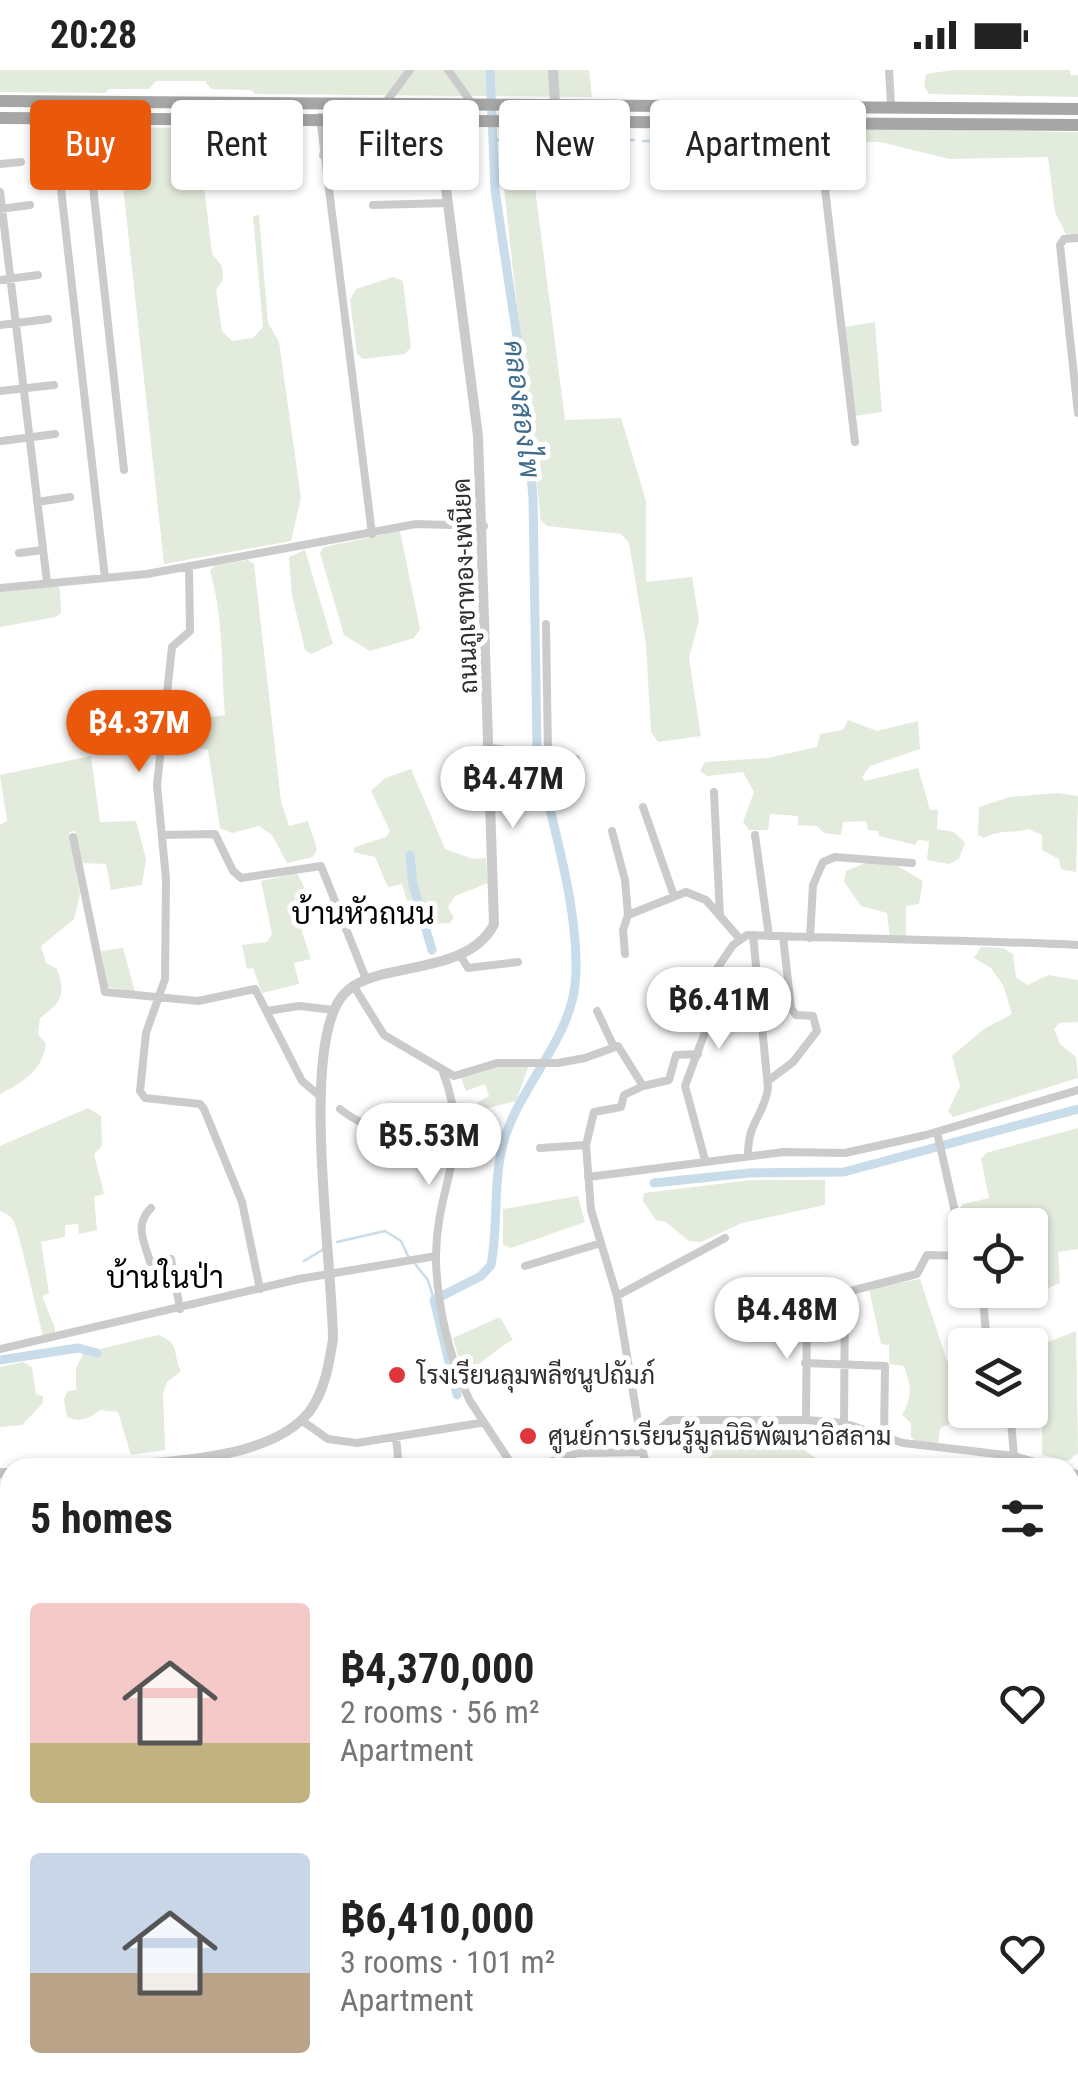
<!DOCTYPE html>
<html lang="en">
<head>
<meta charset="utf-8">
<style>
  body { margin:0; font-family:"Roboto Condensed",Sarabun,sans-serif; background:#f6f6f6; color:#222; height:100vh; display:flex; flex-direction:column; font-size:38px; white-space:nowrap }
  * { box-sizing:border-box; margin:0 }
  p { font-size:32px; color:#767676 }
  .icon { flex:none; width:55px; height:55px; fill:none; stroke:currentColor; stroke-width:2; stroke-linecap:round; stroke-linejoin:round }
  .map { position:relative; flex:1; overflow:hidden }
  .panel { position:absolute; left:0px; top:1388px; width:1080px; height:642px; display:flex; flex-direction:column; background:#fff; border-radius:30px 30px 0 0; box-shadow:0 2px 8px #0004 }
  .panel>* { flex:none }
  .hud { position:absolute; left:30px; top:30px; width:1020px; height:90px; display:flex; gap:20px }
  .buttons { position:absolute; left:948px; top:1138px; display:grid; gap:20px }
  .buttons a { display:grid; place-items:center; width:100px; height:100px; border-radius:10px; background:#fff; box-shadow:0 2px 8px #0004; font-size:50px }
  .price { position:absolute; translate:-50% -85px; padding:0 22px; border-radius:35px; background:#fff; color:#222; font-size:32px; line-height:65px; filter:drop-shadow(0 2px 5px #0008) }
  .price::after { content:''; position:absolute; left:50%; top:60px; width:30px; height:22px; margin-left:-15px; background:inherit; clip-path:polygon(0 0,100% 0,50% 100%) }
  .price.current { background:#ea580c; color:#fff }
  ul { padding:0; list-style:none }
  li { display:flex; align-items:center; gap:30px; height:250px; padding:0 30px }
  li span { display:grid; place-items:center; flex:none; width:280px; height:200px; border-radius:10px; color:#555 }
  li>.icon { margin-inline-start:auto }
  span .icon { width:120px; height:120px; fill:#fffc; stroke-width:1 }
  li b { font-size:42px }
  h2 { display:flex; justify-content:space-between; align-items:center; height:120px; padding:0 30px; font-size:42px }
  .chip { padding:0 35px; border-radius:10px; background:#fff; box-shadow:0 2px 8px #0004; font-size:35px; line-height:90px }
  .chip.current { background:#ea580c; color:#fff }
  .status { display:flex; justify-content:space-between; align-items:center; height:70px; padding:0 50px; background:#fff; direction:ltr }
  .status svg { height:28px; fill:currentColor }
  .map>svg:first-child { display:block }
  .green { fill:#e3ebdc }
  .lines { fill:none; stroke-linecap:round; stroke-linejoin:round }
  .stream { stroke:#c8dcea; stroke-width:2.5 }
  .canal { stroke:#c8dcea; stroke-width:9 }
  .minor-tunnel { stroke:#d5d5d5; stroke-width:8; stroke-dasharray:8 4; stroke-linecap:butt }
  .minor { stroke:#cbcbcb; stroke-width:8 }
  .tertiary { stroke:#cbcbcb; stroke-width:10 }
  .secondary { stroke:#b8b8b8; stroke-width:11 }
  .primary { stroke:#a6a6a6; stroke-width:12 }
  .poi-dot { fill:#df353b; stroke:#fff; stroke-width:4 }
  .labels { text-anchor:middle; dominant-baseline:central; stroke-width:10; stroke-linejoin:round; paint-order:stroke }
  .street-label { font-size:25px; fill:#2e2e2e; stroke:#fff }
  .poi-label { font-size:25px; fill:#2e2e2e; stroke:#fff; text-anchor:start }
  .water-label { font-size:28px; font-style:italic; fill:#3f6c8d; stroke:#fff }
  .quarter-label { font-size:30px; fill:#000; stroke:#fff }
</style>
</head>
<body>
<div class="status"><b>20:28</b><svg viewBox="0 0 49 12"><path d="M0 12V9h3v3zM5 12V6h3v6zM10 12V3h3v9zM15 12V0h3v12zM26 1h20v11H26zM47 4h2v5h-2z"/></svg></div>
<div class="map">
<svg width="1078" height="2029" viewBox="0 0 1078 2029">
  <rect width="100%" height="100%" fill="#fff"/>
  <path class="green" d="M 0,0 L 589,0 L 592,27 L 255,24 L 251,20 L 211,19 L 205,11 L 156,11 L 149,19 L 109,19 L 105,23 L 0,22 Z
    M 953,0 L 1070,0 L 1070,5 L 1078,5 L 1078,27 L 929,24 L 924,16 L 926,4 Z
    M 120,57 L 193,58 L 198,63 L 212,184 L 222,196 L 223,210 L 216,220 L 222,261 L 232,271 L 253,268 L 263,257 L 253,146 L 259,145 L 268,253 L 279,272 L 301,428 L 291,471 L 164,494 L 117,60 Z
    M 839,58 L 1078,62 L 1078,165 L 1067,166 L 1055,142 L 1048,87 L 950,89 L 880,72 L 855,72 L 855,100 L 834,99 C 824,86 831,70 839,58 Z
    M 499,74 L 630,75 L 627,97 L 594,100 L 591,111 L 569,119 L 558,114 L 535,118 L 565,350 L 621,348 L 646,431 L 646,512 L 692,507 L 699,550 L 689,588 L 701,666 L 658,672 L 651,662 L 646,575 L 629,473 L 621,464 L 547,456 L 541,451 Z
    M 393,207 L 403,211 L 411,278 L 404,284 L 363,289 L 357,284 L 350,230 L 356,219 Z
    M 875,252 L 882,342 L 855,346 L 845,257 Z
    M 400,461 L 420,559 L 414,568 L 370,581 L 344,565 L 320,483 L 324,477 Z
    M 305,480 L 333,574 L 311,584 L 305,580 L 292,525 L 289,487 Z
    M 248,490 L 254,494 L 281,731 L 289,756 L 308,751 L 317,779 L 313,787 L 287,793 L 272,765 L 259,756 L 232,763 L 220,758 L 208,680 L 197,677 L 196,656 L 204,648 L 225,645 C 221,597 224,548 210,501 L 215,495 Z
    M 56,515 L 60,519 L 61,543 L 56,547 L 0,557 L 0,522 Z
    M 848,650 L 877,661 L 918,651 L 920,679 L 870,696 L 862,707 L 865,711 L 918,698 L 930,740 L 938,740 L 937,759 L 954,762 L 965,773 L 959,789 L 949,794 L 927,790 L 929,771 L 918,770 L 915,775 L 879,766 L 878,761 L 868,760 L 866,751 L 843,752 L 841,765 L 824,763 L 817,756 L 798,755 L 798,746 L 770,744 L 768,760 L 749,760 L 743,752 L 754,722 L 743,702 L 707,706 L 700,701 L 705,692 L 768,688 L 817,677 L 820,664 L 843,660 Z
    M 91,686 L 100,752 L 136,751 L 146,789 L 142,815 L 111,820 L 106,794 L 82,793 L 75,761 L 69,762 L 80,824 L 74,849 L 41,876 L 46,893 L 57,899 C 66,924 62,932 40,948 L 38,964 L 46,974 C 42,1001 23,1012 0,1024 L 0,755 L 7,751 L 0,705 Z
    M 411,699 L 445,779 L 473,789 L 486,788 L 488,813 L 455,826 L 448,837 L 454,848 L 450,853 L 428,854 L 420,828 L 407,831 L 402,814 L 388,817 L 375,787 L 353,782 L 355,777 L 386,767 L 390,761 L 371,721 L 385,708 Z
    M 1058,723 L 1078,726 L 1076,802 L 1061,799 L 1059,789 L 1042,780 L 1042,765 L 1028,759 C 1011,764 1001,759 984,768 L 978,765 L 979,737 L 1010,727 Z
    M 868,792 L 898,796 L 923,811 L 919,834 L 906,836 L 906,866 L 890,868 L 887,843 L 861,836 L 844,812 L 846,801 Z
    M 297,803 L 308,825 L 293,834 L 311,889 L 294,893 L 299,914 L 262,923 L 253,898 L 247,899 L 242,875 L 267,872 L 272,864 L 261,811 Z
    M 981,877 L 1003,878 L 1013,884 L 1016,908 L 1028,915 L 1048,905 L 1078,910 L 1078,952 L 1059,953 L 1054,959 L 1060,974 L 1076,987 L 1078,1008 L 953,1047 L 948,1041 L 960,1016 L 952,986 L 984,959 L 1012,944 L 1003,915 L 991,898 L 974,888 Z
    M 123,878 L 135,922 L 107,917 L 101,881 Z
    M 529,995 L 516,1031 L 481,1040 L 478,1032 L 489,1026 L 485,1014 L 466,1021 L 461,1008 L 489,997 Z
    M 88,1038 L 101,1046 L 102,1076 L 94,1084 L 104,1124 L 94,1127 L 97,1160 L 79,1164 L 78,1154 L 65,1155 L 65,1167 L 41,1172 L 49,1223 L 42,1226 L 55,1258 L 55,1263 L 43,1265 C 38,1248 18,1156 13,1150 C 10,1145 6,1144 0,1141 L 0,1076 Z
    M 1078,1058 L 1078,1179 L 1058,1182 L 1060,1213 L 1042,1221 L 1030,1214 L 1030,1155 L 965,1155 L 965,1169 L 958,1141 L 963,1134 L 989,1128 L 981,1089 L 986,1083 Z
    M 752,1110 L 825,1110 L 825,1135 L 742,1153 L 701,1172 L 689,1171 L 666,1152 L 656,1150 L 643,1131 L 644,1123 Z
    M 578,1126 L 585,1152 L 511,1178 L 503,1175 L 503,1139 Z
    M 920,1209 L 952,1306 L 965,1308 L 965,1340 L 988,1340 L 988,1344 C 972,1357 957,1346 940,1359 L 938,1373 L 917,1373 L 911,1367 L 911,1353 L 902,1345 C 913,1326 911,1316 904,1296 L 889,1294 L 889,1275 L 881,1274 L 869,1219 Z
    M 500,1247 L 513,1270 C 495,1278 487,1292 467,1300 L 461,1297 L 453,1268 Z
    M 1076,1261 L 1078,1383 L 1068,1391 L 1042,1385 L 1042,1347 L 1014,1345 L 1013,1340 L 1030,1340 L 1030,1275 L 1013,1275 L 1013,1267 L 1033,1265 L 1046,1273 Z
    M 158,1265 C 181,1273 172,1284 181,1301 L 167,1312 L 163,1323 L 165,1380 L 131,1385 L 118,1342 L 100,1340 C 90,1348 80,1353 67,1347 L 64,1329 L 68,1321 L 76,1320 L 76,1298 L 84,1283 Z
    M 23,1292 L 32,1297 L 36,1324 L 43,1326 L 43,1333 L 22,1355 L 0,1357 L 0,1297 Z
    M 724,1353 L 792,1355 L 799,1376 L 821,1392 L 819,1398 L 705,1398 L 705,1376 Z"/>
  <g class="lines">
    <path class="stream" d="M 493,70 L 634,70
      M 643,71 L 756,72
      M 337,1172 L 385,1161 L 401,1171 L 408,1186
      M 304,1191 L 324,1179
      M 415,1194 L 428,1210 L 434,1230"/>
    <path class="canal" d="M 490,0 L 495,120 L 522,301 L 533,428 L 537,679
      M 410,785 L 413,815 L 432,880
      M 654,1113 L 749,1103 L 844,1102 L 1078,1039
      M 0,1290 L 78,1278 L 97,1283
      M 457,1325 L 434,1230 L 481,1206 L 491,1195 C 499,1153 492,1108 505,1067 C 522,1015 569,969 575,915 C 582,851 553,754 538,691"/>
    <path class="minor-tunnel" d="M 84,77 L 84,81"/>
    <path class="minor" d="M 448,0 L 471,32
      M 889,0 L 891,35
      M 386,32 L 410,0
      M 320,47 L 372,464
      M 53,48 L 55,71
      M 83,48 L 88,77
      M 832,51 L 821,85 L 855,372
      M 56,75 L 105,508
      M 89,80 L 124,400
      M 323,85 L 442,88
      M 0,94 L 21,92
      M 0,122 L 47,512
      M 373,135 L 448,133
      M 0,139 L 30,135
      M 1078,168 L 1064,169 L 1060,175 L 1078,343
      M 0,210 L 38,205
      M 0,255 L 48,249
      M 0,321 L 54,315
      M 2,371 L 55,364
      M 37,432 L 70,427
      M 19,483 L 43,480
      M 189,496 L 190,561 L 172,577 L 157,715 L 166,809 L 165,909 L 146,963 L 140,1021 L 145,1028 L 200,1034 L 204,1039 L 242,1132 L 260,1219
      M 0,518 L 147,504 L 416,454 L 484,456
      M 546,554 L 548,685
      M 491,678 L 576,689
      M 714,722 L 720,846
      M 643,737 L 674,826
      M 612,761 L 625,810 L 628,845
      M 162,765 L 215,764 L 233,801 L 241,808 L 321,796 L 366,909
      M 755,765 L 769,866
      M 73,767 L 105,922 L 198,931 L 255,919 L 302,1011 L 321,1027
      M 810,868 L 813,815 L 823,792 L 835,787 L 912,793
      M 625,884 L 623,860 L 628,845 L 686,822 L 706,830 L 740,869
      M 460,885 L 468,898 L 518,892
      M 353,915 L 384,965 L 454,1006 L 497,993 L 558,993 L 585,988 L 618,976 L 643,1016 L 669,1010 L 676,985 L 698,984
      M 267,941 L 299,936 L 334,940
      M 597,941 L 614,977
      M 443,1002 C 473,1082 437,1111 436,1185 C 436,1230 449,1289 469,1329
      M 768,1011 L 793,992 L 817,961 L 813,946 L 796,945 L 791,938 L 783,866
      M 340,1039 C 375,1067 416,1067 457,1053
      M 937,1062 L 965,1186
      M 586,1075 L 594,1042 L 621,1037 L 624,1025 L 643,1016
      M 540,1078 L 586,1075 L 591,1140 L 617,1226 L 643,1382
      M 748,1085 C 748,1050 764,1047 768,1018 L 753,865
      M 705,1090 L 685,1016 L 708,954 L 712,906 L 733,875 L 747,865 C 858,869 968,870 1078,875
      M 588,1107 L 784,1082 L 845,1083 L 926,1065 L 1078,1020
      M 151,1138 C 134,1155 144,1171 150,1192 L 171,1189 L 180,1239
      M 525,1196 L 601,1173
      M 982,1220 L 986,1262 L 993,1275
      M 617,1226 L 725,1168
      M 0,1279 L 299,1209 L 436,1186
      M 805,1293 L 885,1296 L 884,1368
      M 470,1331 L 514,1398
      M 1010,1340 L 1014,1386
      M 301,1350 L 328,1369 L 357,1373 L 480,1353
      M 806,1350 L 807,1232 L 917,1204 L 927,1185 L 965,1186
      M 844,1353 L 845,1220
      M 396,1367 L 399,1398
      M 642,1373 L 671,1350 L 806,1350 L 844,1353 L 903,1373 L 1014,1386 L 1056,1398
      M 529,1398 L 578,1383 L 643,1382 L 647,1398
      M 1070,1402 L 1078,1404
      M 5,1403 L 10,1477
      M 1070,1580 L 1078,1577
      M 0,1610 L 10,1609
      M 0,1671 L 10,1671
      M 1070,1742 L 1078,1766
      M 513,2020 L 513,2029
      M 555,2020 L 555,2029
      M 1031,2029 L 1033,2020"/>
    <path class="tertiary" d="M 553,0 L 555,33
      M 71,1398 C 137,1392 265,1397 309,1342 C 325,1321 329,1294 333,1269 C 332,1189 303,997 337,934 C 346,917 362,910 380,905 C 418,895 475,893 494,854 L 478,366 L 437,49
      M 0,1403 L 10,1403"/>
    <path class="secondary" d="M 0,1839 L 10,1839
      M 961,2020 L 981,2029"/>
    <path class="primary" d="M 0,31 L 1078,39
      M 0,48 L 1078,55"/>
  </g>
  <g class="poi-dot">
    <circle cx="397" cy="1305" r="10"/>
    <circle cx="528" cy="1366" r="10"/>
  </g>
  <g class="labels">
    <g class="street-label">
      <text transform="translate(465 516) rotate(-92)">ถนนภูเขาทอง-เพนียด</text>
    </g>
    <g class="poi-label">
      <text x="417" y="1305">โรงเรียนลุมพลีชนูปถัมภ์</text>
      <text x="548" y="1366">ศูนย์การเรียนรู้มูลนิธิพัฒนาอิสลาม</text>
    </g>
    <g class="water-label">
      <text transform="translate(522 339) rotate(83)">คลองสองไพ</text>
    </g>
    <g class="quarter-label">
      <text x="363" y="843">บ้านหัวถนน</text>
      <text x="165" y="1207">บ้านในป่า</text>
    </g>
  </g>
</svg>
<div class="buttons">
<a><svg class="icon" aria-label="locate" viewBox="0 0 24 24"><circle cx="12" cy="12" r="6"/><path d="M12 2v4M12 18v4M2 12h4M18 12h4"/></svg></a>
<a><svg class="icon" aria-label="layers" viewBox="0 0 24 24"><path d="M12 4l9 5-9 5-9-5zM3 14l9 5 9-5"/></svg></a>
</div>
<b class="price current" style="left:139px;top:705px">฿4.37M</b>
<b class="price" style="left:513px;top:761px">฿4.47M</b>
<b class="price" style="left:719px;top:982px">฿6.41M</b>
<b class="price" style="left:429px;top:1118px">฿5.53M</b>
<b class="price" style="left:787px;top:1292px">฿4.48M</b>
<div class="hud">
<a class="chip current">Buy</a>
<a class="chip">Rent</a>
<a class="chip">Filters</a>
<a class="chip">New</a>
<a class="chip">Apartment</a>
</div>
<section class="panel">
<h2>5 homes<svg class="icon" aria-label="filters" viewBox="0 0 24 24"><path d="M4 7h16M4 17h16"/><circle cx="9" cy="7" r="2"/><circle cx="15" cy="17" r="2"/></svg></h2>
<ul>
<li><span style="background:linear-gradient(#f6c9c9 70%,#c2b280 0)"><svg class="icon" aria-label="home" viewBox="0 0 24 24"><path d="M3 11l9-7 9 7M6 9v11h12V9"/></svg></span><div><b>฿4,370,000</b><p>2 rooms · 56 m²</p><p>Apartment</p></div><svg class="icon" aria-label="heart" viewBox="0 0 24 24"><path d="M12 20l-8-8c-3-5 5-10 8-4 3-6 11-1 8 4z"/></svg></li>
<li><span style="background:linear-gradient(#c9d6e8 60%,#b9a48a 0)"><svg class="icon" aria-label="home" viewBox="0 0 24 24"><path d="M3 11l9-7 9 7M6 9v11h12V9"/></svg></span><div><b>฿6,410,000</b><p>3 rooms · 101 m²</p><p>Apartment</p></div><svg class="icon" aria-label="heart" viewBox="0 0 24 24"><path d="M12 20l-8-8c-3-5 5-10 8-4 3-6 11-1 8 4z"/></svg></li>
</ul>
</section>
</div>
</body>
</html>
